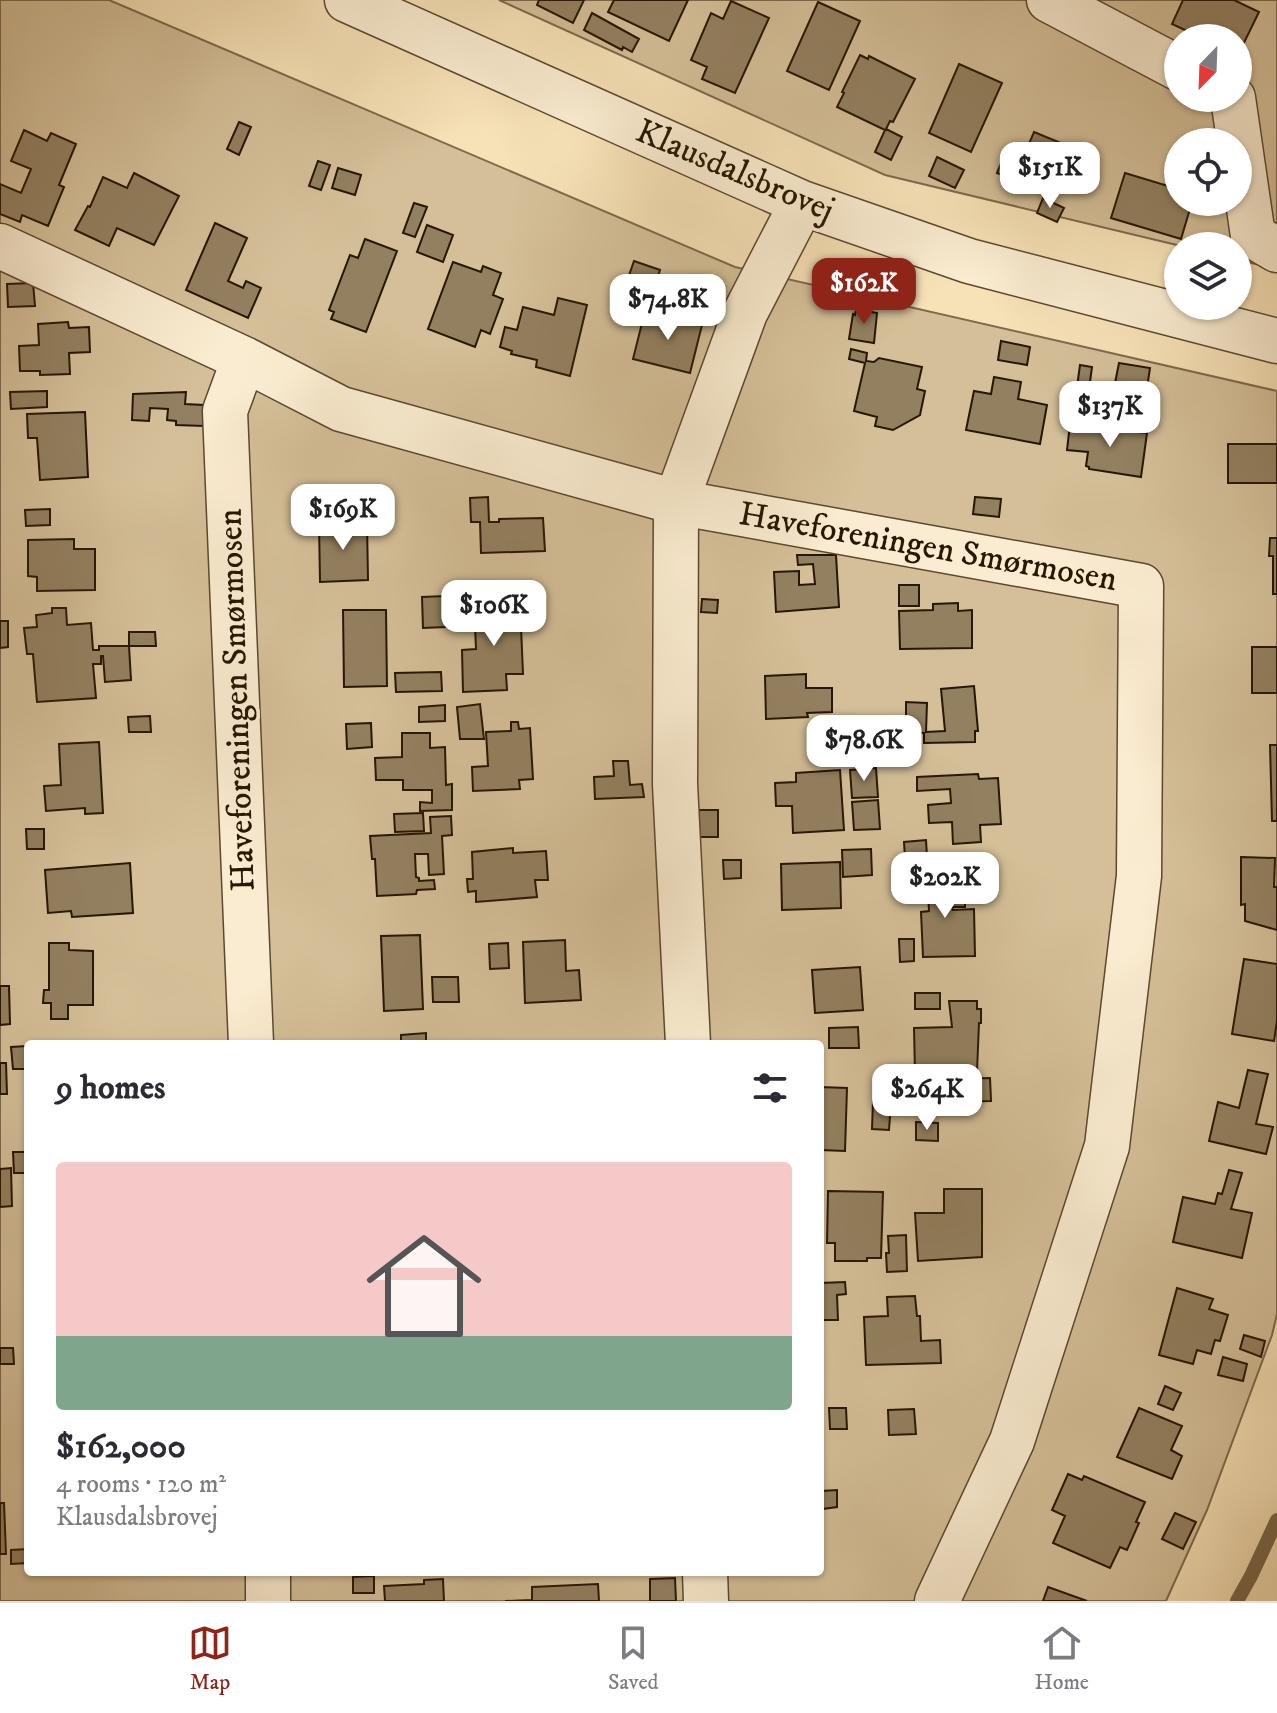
<!DOCTYPE html>
<html lang="en">
<head>
<meta charset="utf-8">
<style>
  body { margin:0; font-family:"IM FELL DW Pica",serif; background:#f2f2f3; color:#2b2b33; height:100vh; display:flex; flex-direction:column; font-size:30px; white-space:nowrap }
  * { box-sizing:border-box; margin:0 }
  p { font-size:26px; color:#7c7c81 }
  .icon { flex:none; width:44px; height:44px; fill:none; stroke:currentColor; stroke-width:2; stroke-linecap:round; stroke-linejoin:round }
  .map { position:relative; flex:1; overflow:hidden }
  .drawer { position:absolute; left:24px; top:1040px; width:800px; height:536px; display:flex; flex-direction:column; background:#fff; border-radius:8px; box-shadow:0 2px 6px #0004 }
  .drawer>* { flex:none }
  .needle { width:52px; rotate:203deg }
  .fabs { position:absolute; left:1164px; top:24px; display:grid; gap:16px }
  .fabs a { display:grid; place-items:center; width:88px; height:88px; border-radius:50%; background:#fff; box-shadow:0 2px 6px #0004; font-size:40px }
  .price { position:absolute; translate:-50% -68px; padding:0 18px; border-radius:16px; background:#fff; color:#222; font-size:26px; line-height:52px; filter:drop-shadow(0 2px 4px #0008) }
  .price::after { content:''; position:absolute; left:50%; top:48px; width:24px; height:18px; margin-left:-12px; background:inherit; clip-path:polygon(0 0,100% 0,50% 100%) }
  .price.current { background:#8f2418; color:#fff }
  ul { padding:0; list-style:none }
  li { display:grid; align-content:center; gap:16px; height:424px; padding:0 32px }
  li span { display:grid; place-items:center; height:248px; border-radius:8px; color:#555 }
  li>.icon { margin-inline-start:auto }
  span .icon { width:144px; height:144px; fill:#fffc; stroke-width:1 }
  li b { font-size:34px }
  h2 { display:flex; justify-content:space-between; align-items:center; height:96px; padding:0 32px; font-size:34px }
  .tab-bar { display:flex; justify-content:space-around; align-items:center; height:112px; border-top:2px solid #e1e1e2; background:#fff; font-size:22px; color:#7c7c81 }
  .tab-bar a { display:grid; justify-items:center; gap:4px }
  .tab-bar .current { color:#8f2418 }
  .map>svg:first-child { display:block }
  .green { fill:#d4bf98; stroke:#7e6a4c; stroke-width:2; fill-rule:evenodd }
  .lines { fill:none; stroke-linecap:round; stroke-linejoin:round }
  .stream { stroke:#796749; stroke-width:14 }
  .building { fill:#938060; stroke:#271601; stroke-width:2 }
  .minor-casing { stroke:#5b492e; stroke-width:47 }
  .minor { stroke:#faecd0; stroke-width:44 }
  .labels { text-anchor:middle; dominant-baseline:central; stroke-width:7; stroke-linejoin:round; paint-order:stroke }
  .street-label { font-size:34px; fill:#271601; stroke:#faecd0 }
</style>
</head>
<body>
<div class="map">
<svg width="1277" height="1601" viewBox="0 0 1277 1601">
  <rect width="100%" height="100%" fill="#f7e2b7"/>
  <filter id="stains"><feTurbulence type="fractalNoise" baseFrequency=".0025" numOctaves="4"/><feColorMatrix values="0 0 0 0 .2 0 0 0 0 .09 0 0 0 0 .02 0 0 0 .5 -.17"/></filter>
  <radialGradient id="worn" r=".72"><stop offset=".6" stop-color="#630" stop-opacity="0"/><stop offset="1" stop-color="#630" stop-opacity=".3"/></radialGradient>
  <path class="green" d="M 0,0 L 109,0 L 735,267 L 1277,391 L 1277,1314 L 1272,1335 L 1207,1510 L 1166,1601 L 0,1601 ZM 28,1044 L 820,1044 L 820,1572 L 28,1572 Z
    M 499,0 L 1277,0 L 1277,269 L 1238,260 L 1238,246 L 1181,246 L 885,175 ZM 1178,38 L 1238,38 L 1238,98 L 1178,98 ZM 1178,142 L 1238,142 L 1238,202 L 1178,202 Z"/>
  <g class="lines">
    <path class="stream" d="M 1237,1601 L 1251,1576 L 1277,1520"/>
  </g>
  <path class="building" d="M 539,0 L 584,0 L 573,23 L 537,5 Z
    M 614,0 L 688,0 L 669,41 L 608,12 Z
    M 1183,0 L 1234,0 L 1259,12 L 1238,55 L 1238,38 L 1202,38 L 1172,24 Z
    M 731,1 L 769,18 L 735,93 L 702,79 L 707,67 L 691,60 L 711,13 L 723,19 Z
    M 818,2 L 860,21 L 829,90 L 787,71 Z
    M 592,13 L 639,39 L 632,52 L 623,47 L 622,50 L 584,30 Z
    M 860,55 L 868,59 L 869,56 L 915,79 L 893,122 L 890,121 L 886,129 L 902,137 L 891,160 L 875,152 L 885,130 L 837,107 L 844,93 L 842,92 Z
    M 959,64 L 1002,83 L 971,152 L 929,133 Z
    M 239,122 L 251,127 L 239,155 L 227,149 Z
    M 24,130 L 47,141 L 51,133 L 76,144 L 59,185 L 64,187 L 48,226 L 22,215 L 20,222 L 0,214 L 0,184 L 21,193 L 31,169 L 11,161 Z
    M 1034,132 L 1073,148 L 1055,197 L 997,173 L 1008,146 L 1025,153 Z
    M 937,157 L 964,170 L 955,188 L 929,176 Z
    M 318,161 L 330,165 L 321,190 L 309,186 Z
    M 338,168 L 361,175 L 355,195 L 332,188 Z
    M 134,173 L 179,196 L 154,245 L 117,228 L 109,246 L 75,230 L 88,206 L 90,207 L 103,177 L 127,188 Z
    M 1125,173 L 1178,189 L 1178,202 L 1192,202 L 1181,239 L 1111,218 Z
    M 1043,198 L 1064,208 L 1057,222 L 1037,213 Z
    M 414,203 L 427,207 L 415,237 L 403,233 Z
    M 215,223 L 247,238 L 228,281 L 243,288 L 246,281 L 261,288 L 248,318 L 186,290 Z
    M 427,225 L 453,235 L 443,262 L 417,252 Z
    M 365,239 L 397,251 L 366,332 L 331,319 L 334,312 L 329,310 L 350,255 L 358,258 Z
    M 634,261 L 660,270 L 654,289 L 627,281 Z
    M 453,262 L 481,272 L 483,266 L 501,273 L 493,295 L 503,299 L 490,334 L 481,330 L 475,347 L 428,329 Z
    M 33,283 L 35,306 L 8,307 L 7,284 Z
    M 558,298 L 587,305 L 570,376 L 536,367 L 537,360 L 511,354 L 512,351 L 500,347 L 505,327 L 517,330 L 523,307 L 554,315 Z
    M 625,300 L 637,305 L 630,322 L 618,317 Z
    M 856,309 L 877,313 L 874,343 L 849,339 L 853,314 L 855,315 Z
    M 645,311 L 702,325 L 690,373 L 633,359 Z
    M 68,322 L 69,328 L 89,327 L 90,352 L 69,353 L 70,374 L 40,375 L 40,371 L 20,371 L 19,346 L 39,345 L 38,324 Z
    M 1001,341 L 1030,347 L 1027,365 L 998,360 Z
    M 851,349 L 867,353 L 866,361 L 874,362 L 879,358 L 922,367 L 917,389 L 925,391 L 920,415 L 893,430 L 875,426 L 877,417 L 854,411 L 865,363 L 849,359 Z
    M 1119,363 L 1150,368 L 1147,388 L 1115,383 Z
    M 1080,365 L 1092,367 L 1089,389 L 1077,387 Z
    M 994,377 L 1021,382 L 1018,399 L 1047,405 L 1040,444 L 966,430 L 974,391 L 991,394 Z
    M 47,391 L 47,407 L 11,409 L 10,392 Z
    M 186,392 L 185,404 L 204,405 L 204,426 L 176,425 L 176,421 L 167,420 L 168,409 L 150,408 L 149,421 L 132,420 L 133,394 Z
    M 85,412 L 88,477 L 40,480 L 37,438 L 28,438 L 27,414 Z
    M 1070,424 L 1147,433 L 1141,477 L 1089,469 L 1089,467 L 1086,466 L 1088,452 L 1067,450 Z
    M 1228,444 L 1277,444 L 1277,483 L 1228,483 Z
    M 488,497 L 489,522 L 499,522 L 499,519 L 543,518 L 545,551 L 481,553 L 480,522 L 471,522 L 470,498 Z
    M 975,497 L 1001,499 L 999,517 L 973,514 Z
    M 50,509 L 50,525 L 26,526 L 25,510 Z
    M 367,522 L 368,580 L 320,582 L 319,523 Z
    M 1270,538 L 1277,538 L 1277,594 L 1273,594 L 1273,556 L 1269,556 Z
    M 74,539 L 74,549 L 95,549 L 95,590 L 37,591 L 37,577 L 28,576 L 28,540 Z
    M 797,555 L 836,555 L 839,607 L 776,612 L 774,572 L 799,571 L 799,585 L 815,584 L 813,564 L 798,565 Z
    M 899,585 L 919,585 L 919,606 L 899,606 Z
    M 451,595 L 469,595 L 470,624 L 452,624 Z
    M 445,596 L 446,627 L 423,628 L 422,597 Z
    M 702,599 L 718,600 L 717,613 L 701,612 Z
    M 520,603 L 523,674 L 506,674 L 507,690 L 463,692 L 462,650 L 476,649 L 474,605 Z
    M 958,603 L 958,611 L 972,610 L 972,648 L 900,649 L 899,611 L 933,610 L 933,604 Z
    M 52,608 L 66,608 L 67,625 L 91,623 L 93,650 L 99,650 L 99,646 L 129,646 L 131,680 L 105,682 L 103,656 L 101,656 L 101,664 L 93,664 L 96,698 L 37,702 L 33,654 L 27,654 L 24,628 L 37,627 L 36,615 L 52,613 Z
    M 343,610 L 386,610 L 387,686 L 344,687 Z
    M 0,621 L 8,621 L 8,647 L 0,648 Z
    M 129,632 L 155,632 L 156,646 L 129,646 Z
    M 1252,647 L 1277,647 L 1277,693 L 1252,693 Z
    M 441,672 L 442,691 L 396,692 L 395,673 Z
    M 806,674 L 806,688 L 832,688 L 832,712 L 807,713 L 808,717 L 766,719 L 765,676 Z
    M 974,686 L 978,731 L 975,731 L 975,742 L 924,743 L 924,733 L 906,732 L 906,702 L 927,703 L 926,732 L 945,731 L 941,689 Z
    M 480,704 L 484,739 L 460,739 L 457,707 Z
    M 445,705 L 445,721 L 419,722 L 419,707 Z
    M 150,716 L 151,732 L 129,732 L 128,717 Z
    M 511,722 L 518,722 L 519,729 L 530,728 L 533,779 L 519,780 L 520,789 L 473,791 L 472,767 L 488,766 L 486,732 L 511,731 Z
    M 371,723 L 372,747 L 347,749 L 346,724 Z
    M 402,733 L 430,733 L 430,748 L 445,747 L 446,785 L 452,784 L 452,810 L 420,811 L 420,802 L 432,803 L 432,790 L 403,790 L 403,780 L 376,780 L 375,758 L 402,757 Z
    M 99,742 L 103,813 L 85,814 L 85,808 L 46,811 L 44,786 L 61,785 L 59,744 Z
    M 1270,745 L 1277,745 L 1277,821 L 1272,821 Z
    M 613,761 L 628,761 L 630,785 L 642,784 L 644,797 L 595,799 L 594,777 L 614,776 Z
    M 876,768 L 878,797 L 852,798 L 850,770 Z
    M 840,770 L 844,830 L 793,833 L 792,806 L 776,806 L 775,783 L 796,782 L 796,773 Z
    M 978,774 L 979,779 L 998,778 L 1001,824 L 980,825 L 981,842 L 953,844 L 952,822 L 929,823 L 928,805 L 951,803 L 950,789 L 917,791 L 917,777 Z
    M 878,800 L 880,829 L 854,830 L 852,802 Z
    M 699,810 L 718,810 L 718,837 L 699,837 Z
    M 423,813 L 424,831 L 395,832 L 394,814 Z
    M 451,816 L 452,835 L 442,836 L 444,874 L 429,875 L 428,854 L 415,854 L 416,877 L 419,878 L 419,881 L 434,880 L 435,889 L 417,890 L 416,894 L 377,896 L 375,859 L 372,859 L 370,836 L 431,833 L 430,817 Z
    M 26,829 L 44,829 L 44,849 L 27,849 Z
    M 926,840 L 927,857 L 905,858 L 904,842 Z
    M 513,848 L 513,853 L 546,851 L 548,880 L 535,880 L 537,897 L 476,902 L 476,891 L 468,892 L 467,879 L 473,879 L 472,852 Z
    M 871,849 L 872,875 L 843,877 L 842,850 Z
    M 1241,857 L 1275,858 L 1274,887 L 1277,887 L 1277,930 L 1245,921 L 1245,904 L 1241,905 Z
    M 723,860 L 741,860 L 741,878 L 724,879 Z
    M 840,862 L 841,908 L 782,910 L 781,864 Z
    M 130,863 L 133,913 L 72,917 L 71,911 L 48,913 L 45,870 Z
    M 932,877 L 932,881 L 951,880 L 951,890 L 965,889 L 965,907 L 952,907 L 953,910 L 974,909 L 975,956 L 923,957 L 921,912 L 929,911 L 928,892 L 912,892 L 911,878 Z
    M 420,935 L 423,1009 L 384,1011 L 381,936 Z
    M 899,939 L 914,939 L 914,961 L 900,962 Z
    M 565,940 L 566,971 L 579,970 L 581,1000 L 525,1003 L 523,942 Z
    M 49,943 L 69,943 L 69,950 L 93,951 L 93,1005 L 68,1005 L 68,1019 L 51,1019 L 51,1003 L 43,1003 L 44,990 L 49,990 Z
    M 508,943 L 509,968 L 490,969 L 489,944 Z
    M 1244,959 L 1277,964 L 1277,1021 L 1274,1041 L 1232,1034 Z
    M 860,967 L 863,1010 L 815,1013 L 812,970 Z
    M 432,977 L 458,977 L 459,1002 L 433,1002 Z
    M 0,986 L 9,986 L 10,1024 L 0,1025 Z
    M 915,993 L 940,993 L 940,1009 L 915,1009 Z
    M 949,1001 L 977,1001 L 977,1009 L 981,1009 L 981,1023 L 979,1023 L 977,1072 L 915,1073 L 914,1028 L 952,1027 Z
    M 858,1027 L 859,1048 L 829,1048 L 829,1028 Z
    M 426,1033 L 426,1044 L 401,1044 L 401,1035 Z
    M 27,1046 L 28,1069 L 13,1069 L 11,1047 Z
    M 0,1063 L 6,1063 L 7,1094 L 0,1094 Z
    M 1248,1070 L 1268,1074 L 1256,1124 L 1273,1127 L 1266,1154 L 1209,1141 L 1218,1102 L 1239,1108 Z
    M 990,1078 L 991,1101 L 952,1102 L 952,1079 Z
    M 820,1087 L 847,1088 L 845,1151 L 820,1150 Z
    M 873,1101 L 891,1102 L 889,1130 L 872,1129 Z
    M 916,1122 L 938,1123 L 938,1141 L 916,1140 Z
    M 13,1152 L 28,1152 L 28,1173 L 14,1173 Z
    M 11,1168 L 12,1206 L 0,1207 L 0,1169 Z
    M 1229,1170 L 1242,1173 L 1231,1209 L 1252,1213 L 1242,1258 L 1173,1242 L 1183,1197 L 1215,1204 L 1218,1193 L 1222,1194 Z
    M 944,1189 L 982,1189 L 982,1257 L 918,1261 L 915,1213 L 944,1213 Z
    M 828,1191 L 883,1192 L 881,1258 L 867,1258 L 867,1261 L 835,1261 L 835,1243 L 827,1243 Z
    M 906,1235 L 907,1271 L 887,1272 L 886,1253 L 889,1253 L 888,1236 Z
    M 845,1282 L 846,1294 L 837,1295 L 838,1320 L 820,1320 L 820,1283 Z
    M 1177,1288 L 1213,1299 L 1209,1309 L 1228,1315 L 1220,1341 L 1215,1340 L 1211,1354 L 1197,1350 L 1193,1364 L 1159,1355 Z
    M 915,1296 L 917,1316 L 920,1316 L 921,1341 L 940,1340 L 941,1363 L 866,1365 L 864,1317 L 888,1316 L 887,1297 Z
    M 1244,1335 L 1265,1341 L 1261,1357 L 1240,1349 Z
    M 0,1348 L 13,1348 L 14,1364 L 0,1364 Z
    M 1223,1357 L 1247,1364 L 1243,1381 L 1218,1375 Z
    M 1165,1386 L 1181,1393 L 1173,1410 L 1158,1404 Z
    M 829,1408 L 846,1408 L 847,1429 L 830,1429 Z
    M 1139,1408 L 1182,1426 L 1171,1450 L 1182,1456 L 1172,1479 L 1117,1457 Z
    M 914,1409 L 916,1434 L 889,1435 L 888,1410 Z
    M 1068,1474 L 1082,1480 L 1084,1476 L 1145,1502 L 1136,1522 L 1139,1523 L 1127,1550 L 1120,1547 L 1110,1568 L 1053,1543 L 1065,1516 L 1052,1510 Z
    M 837,1490 L 837,1507 L 822,1509 L 821,1491 Z
    M 0,1503 L 4,1503 L 6,1554 L 0,1554 Z
    M 1175,1513 L 1196,1522 L 1183,1549 L 1162,1539 Z
    M 28,1549 L 28,1563 L 11,1564 L 11,1550 Z
    M 374,1576 L 374,1593 L 353,1593 L 353,1577 Z
    M 675,1578 L 676,1601 L 650,1601 L 650,1579 Z
    M 443,1579 L 444,1601 L 385,1601 L 384,1586 L 424,1584 L 424,1580 Z
    M 598,1584 L 599,1601 L 505,1601 L 532,1600 L 532,1587 Z
    M 1048,1587 L 1087,1601 L 1043,1601 Z"/>
  <g class="lines">
    <defs>
      <path id="minor" d="M 347,0 L 802,203 L 969,261 L 1277,341
        M 1049,0 L 1178,68
        M 1233,98 L 1253,236 L 1277,250
        M 0,246 L 244,359 L 341,409 L 676,502 L 1141,586 L 1139,876 L 1107,1146 L 1012,1441 L 937,1601
        M 244,359 L 225,411 L 251,1044
        M 688,1044 L 675,784 L 676,502 L 745,313 L 802,203
        M 268,1572 L 268,1601
        M 705,1572 L 706,1601"/>
    </defs>
    <use href="#minor" class="minor-casing"/>
    <use href="#minor" class="minor"/>
  </g>
  <g class="labels">
    <g class="street-label">
      <text transform="translate(735 171) rotate(23)">Klausdalsbrovej</text>
      <text transform="translate(928 547) rotate(10)">Haveforeningen Smørmosen</text>
      <text transform="translate(237 700) rotate(-92)">Haveforeningen Smørmosen</text>
    </g>
  </g>
  <rect width="100%" height="100%" filter="url(#stains)"/>
  <rect width="100%" height="100%" fill="url(#worn)"/>
</svg>
<div class="fabs">
<a><svg class="needle" viewBox="-14 -14 28 28"><path d="M0-13l5 13h-10z" fill="#e53935"/><path d="M0 13l5-13h-10z" fill="#7c7c81"/></svg></a>
<a><svg class="icon" aria-label="locate" viewBox="0 0 24 24"><circle cx="12" cy="12" r="6"/><path d="M12 2v4M12 18v4M2 12h4M18 12h4"/></svg></a>
<a><svg class="icon" aria-label="layers" viewBox="0 0 24 24"><path d="M12 4l9 5-9 5-9-5zM3 14l9 5 9-5"/></svg></a>
</div>
<b class="price" style="left:1050px;top:210px">$151K</b>
<b class="price current" style="left:864px;top:326px">$162K</b>
<b class="price" style="left:668px;top:342px">$74.8K</b>
<b class="price" style="left:1110px;top:449px">$137K</b>
<b class="price" style="left:343px;top:552px">$169K</b>
<b class="price" style="left:494px;top:648px">$106K</b>
<b class="price" style="left:864px;top:783px">$78.6K</b>
<b class="price" style="left:945px;top:920px">$202K</b>
<b class="price" style="left:927px;top:1132px">$264K</b>
<section class="drawer">
<h2>9 homes<svg class="icon" aria-label="filters" viewBox="0 0 24 24"><path d="M4 7h16M4 17h16"/><circle cx="9" cy="7" r="2"/><circle cx="15" cy="17" r="2"/></svg></h2>
<ul>
<li><span style="background:linear-gradient(#f6c9c9 70%,#7fa58c 0)"><svg class="icon" aria-label="home" viewBox="0 0 24 24"><path d="M3 11l9-7 9 7M6 9v11h12V9"/></svg></span><div><b>$162,000</b><p>4 rooms · 120 m²</p><p>Klausdalsbrovej</p></div></li>
</ul>
</section>
</div>
<nav class="tab-bar">
<a class="current"><svg class="icon" aria-label="map" viewBox="0 0 24 24"><path d="M3 6l6-2 6 2 6-2v14l-6 2-6-2-6 2zM9 4v14M15 6v14"/></svg>Map</a>
<a><svg class="icon" aria-label="saved" viewBox="0 0 24 24"><path d="M7 4h10v16l-5-4-5 4z"/></svg>Saved</a>
<a><svg class="icon" aria-label="home" viewBox="0 0 24 24"><path d="M3 11l9-7 9 7M6 9v11h12V9"/></svg>Home</a>
</nav>
</body>
</html>
